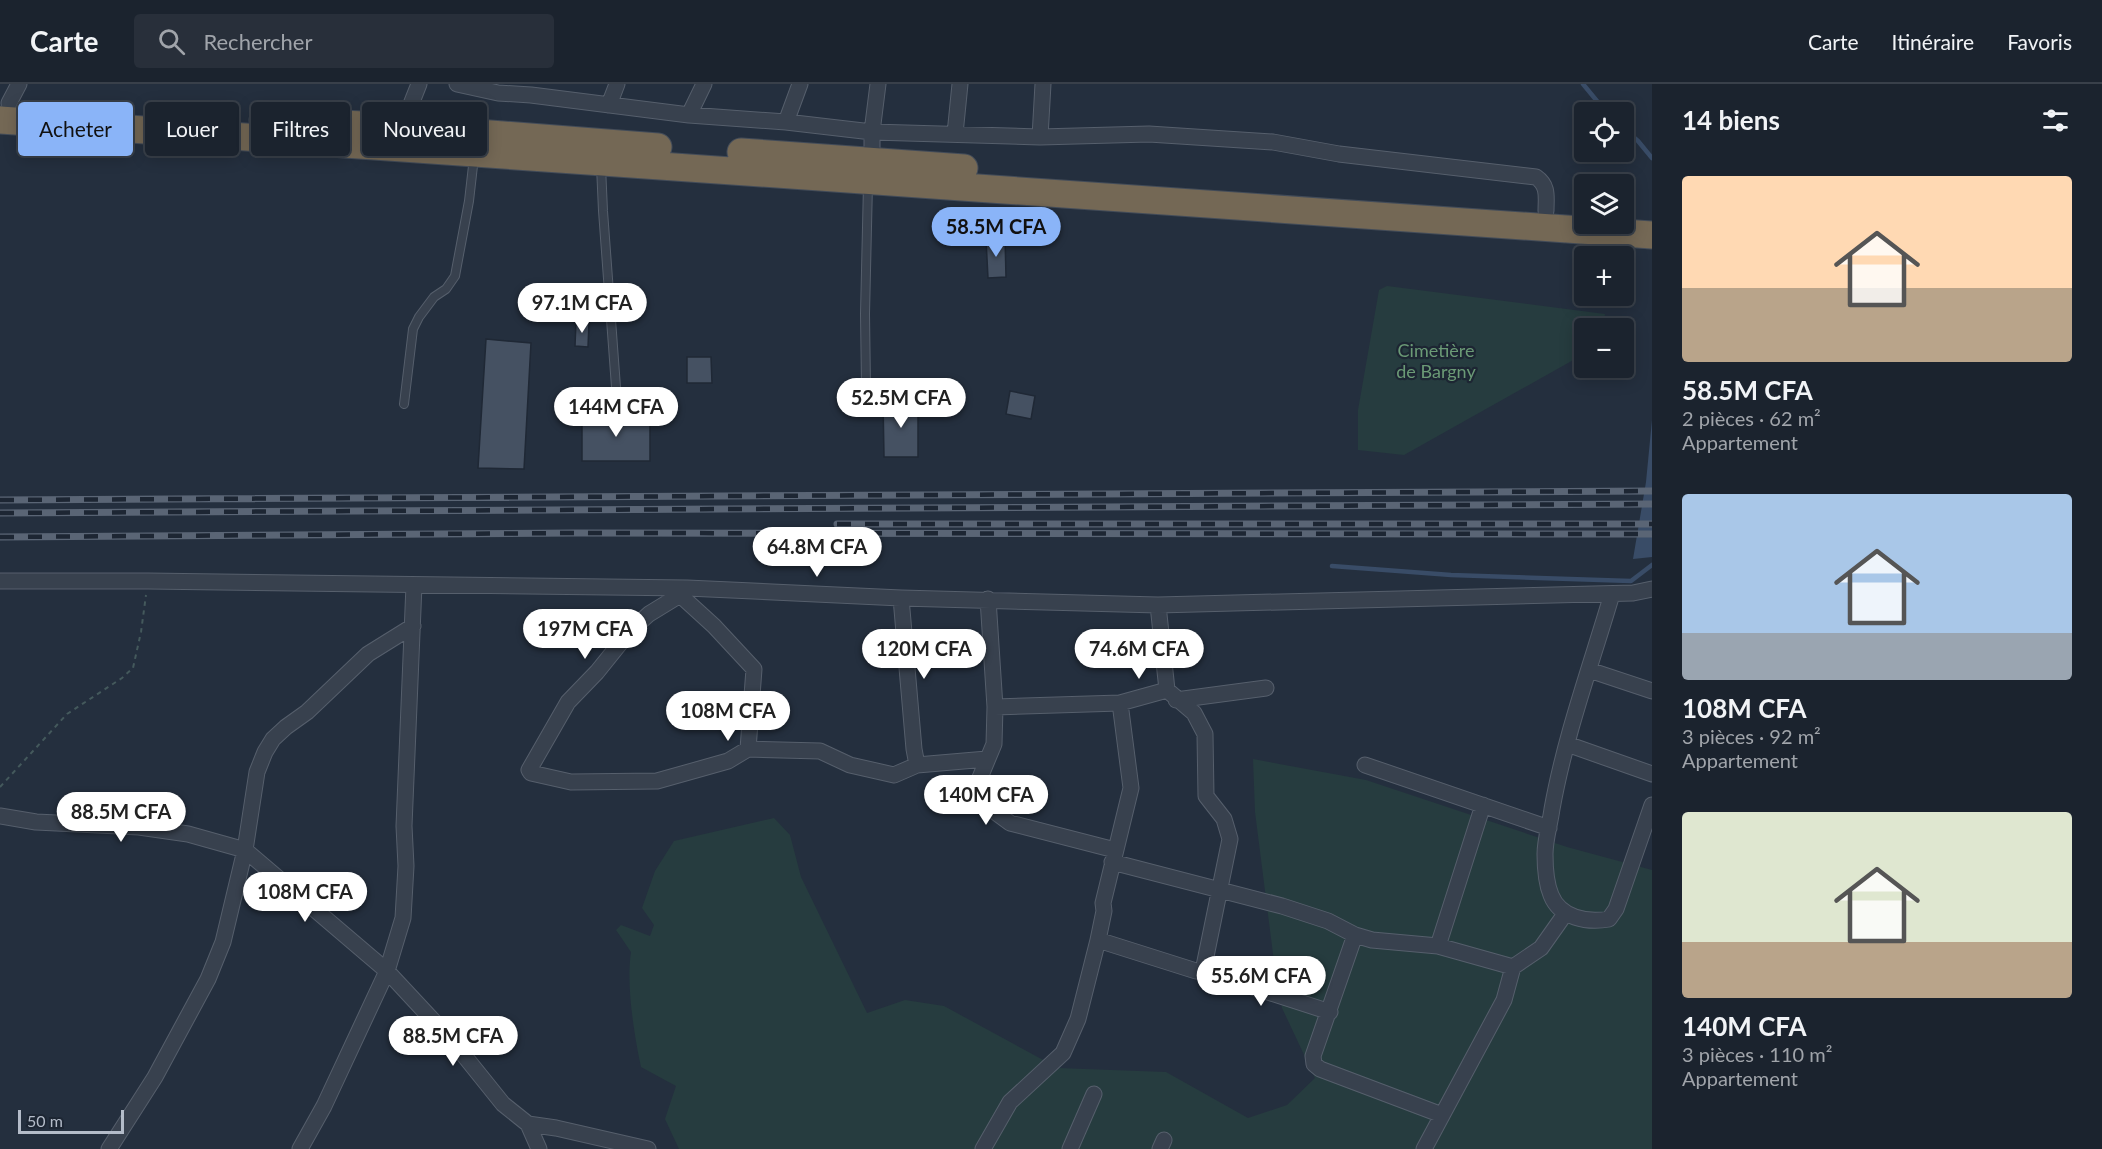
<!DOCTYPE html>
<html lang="fr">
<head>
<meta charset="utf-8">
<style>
  body { margin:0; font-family:Lato,sans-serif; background:#282f3a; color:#f1f3f6; height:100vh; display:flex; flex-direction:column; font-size:22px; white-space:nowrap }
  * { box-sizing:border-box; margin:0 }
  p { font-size:20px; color:#a0a4aa }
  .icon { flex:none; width:33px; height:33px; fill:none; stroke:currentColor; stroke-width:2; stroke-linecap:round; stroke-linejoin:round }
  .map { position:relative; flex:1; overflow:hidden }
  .sheet { display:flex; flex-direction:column; background:#1b232e; width:450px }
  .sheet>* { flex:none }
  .top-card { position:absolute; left:18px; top:18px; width:570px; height:54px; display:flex; gap:12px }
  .buttons { position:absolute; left:1574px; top:18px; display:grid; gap:12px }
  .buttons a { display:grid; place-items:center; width:60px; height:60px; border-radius:6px; background:#1b232e; box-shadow:0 3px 15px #0003,0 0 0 2px #39404a; font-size:30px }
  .scale { position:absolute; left:18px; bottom:15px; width:106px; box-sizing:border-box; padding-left:6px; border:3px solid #b4bcc9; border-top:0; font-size:16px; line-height:21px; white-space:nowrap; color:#b4bcc9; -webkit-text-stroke:4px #1d2633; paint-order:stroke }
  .price { position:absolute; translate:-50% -51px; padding:0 14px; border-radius:21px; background:#fff; color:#222; font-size:20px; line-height:39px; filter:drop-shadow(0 2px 3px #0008) }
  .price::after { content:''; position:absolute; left:50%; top:36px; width:18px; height:14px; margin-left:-9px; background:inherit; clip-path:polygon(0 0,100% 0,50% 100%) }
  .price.selected { background:#8ab4f8; color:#111 }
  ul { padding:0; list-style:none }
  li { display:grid; align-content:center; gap:12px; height:318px; padding:0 30px }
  li span { display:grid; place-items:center; height:186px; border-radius:6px; color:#555 }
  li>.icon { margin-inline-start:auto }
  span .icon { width:108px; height:108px; fill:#fffc; stroke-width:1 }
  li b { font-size:26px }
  h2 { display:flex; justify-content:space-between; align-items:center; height:72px; padding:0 30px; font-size:26px }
  .chip { padding:0 21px; border-radius:6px; background:#1b232e; box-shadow:0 3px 15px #0003,0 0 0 2px #39404a; font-size:21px; line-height:54px }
  .chip.selected { background:#8ab4f8; color:#111 }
  header { display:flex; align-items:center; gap:36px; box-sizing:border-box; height:84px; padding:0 30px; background:#1b232e; border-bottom:2px solid #39404a }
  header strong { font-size:28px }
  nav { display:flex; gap:33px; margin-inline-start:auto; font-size:21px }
  .search { width:420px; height:54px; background:#282f3a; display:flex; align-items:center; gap:15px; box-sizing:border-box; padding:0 21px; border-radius:6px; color:#a0a4aa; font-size:22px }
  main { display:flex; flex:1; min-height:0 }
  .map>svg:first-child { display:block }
  .green { fill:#263c3f }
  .water { fill:#394c67 }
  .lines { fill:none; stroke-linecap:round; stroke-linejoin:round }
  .stream { stroke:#394c67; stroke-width:4.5 }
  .building { fill:#455162; stroke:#1f2835; stroke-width:1.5 }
  .lane-casing { stroke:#565f6c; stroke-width:10 }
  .street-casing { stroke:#565f6c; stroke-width:17 }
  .highway-casing { stroke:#434c59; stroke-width:29 }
  .path { stroke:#44595c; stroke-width:2; stroke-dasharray:4.5 4.5; stroke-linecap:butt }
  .lane { stroke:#38414e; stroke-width:8 }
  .street { stroke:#38414e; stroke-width:15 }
  .highway { stroke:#746855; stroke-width:27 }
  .rail-casing { stroke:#5a6575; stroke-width:7 }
  .rail { stroke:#1d2633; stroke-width:4.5; stroke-dasharray:14; stroke-linecap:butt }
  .labels { text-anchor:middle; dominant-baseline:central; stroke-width:4.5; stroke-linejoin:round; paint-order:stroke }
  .park-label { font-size:18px; fill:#6b9a76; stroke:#1d2633 }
</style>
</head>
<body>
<header>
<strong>Carte</strong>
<div class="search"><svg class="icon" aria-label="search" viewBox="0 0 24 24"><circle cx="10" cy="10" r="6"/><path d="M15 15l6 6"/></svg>Rechercher</div>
<nav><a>Carte</a><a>Itinéraire</a><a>Favoris</a></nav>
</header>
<main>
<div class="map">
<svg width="1652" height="1065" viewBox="0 0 1652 1065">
  <rect width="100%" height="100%" fill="#242f3e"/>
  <path class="green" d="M 1387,202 L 1605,230 L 1603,244 L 1584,244 L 1584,270 L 1404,371 L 1358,366 L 1358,326 L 1379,206 Z
    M 1253,675 L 1366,696 L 1567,763 L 1652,786 L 1652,1065 L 679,1065 L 665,1035 L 676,1002 L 641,983 C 634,950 626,901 631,868 L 616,846 L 621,841 L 650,852 L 654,841 L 642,824 L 655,787 L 674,757 L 774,734 L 790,751 L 801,793 L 867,929 L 905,916 L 944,922 L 1058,984 L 1166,988 L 1248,1034 L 1287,1021 L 1315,994 L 1282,924 L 1273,870 L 1255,728 Z"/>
  <path class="water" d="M 1652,336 L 1652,473 L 1633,475 L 1646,398 Z"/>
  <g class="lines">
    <path class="stream" d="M 1583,0 L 1606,28
      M 1623,44 L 1638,57 L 1652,74
      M 1332,482 L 1451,491 L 1631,497 L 1652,481"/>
  </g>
  <path class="building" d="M 1005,154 L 1006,193 L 988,194 L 986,155 Z
    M 576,238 L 589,238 L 588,263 L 575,262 Z
    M 486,255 L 531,259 L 524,385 L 478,384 Z
    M 687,273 L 711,273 L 712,299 L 687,299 Z
    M 1010,307 L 1035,312 L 1031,335 L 1006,330 Z
    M 883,317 L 918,317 L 918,373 L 884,373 Z
    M 582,331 L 650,332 L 650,377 L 582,377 Z"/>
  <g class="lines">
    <defs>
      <path id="lane" d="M 601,82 L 603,127 L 616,303
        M 866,303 L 865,230 L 868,100
        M 404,320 L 413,245 L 419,233 L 434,213 L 446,205 L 455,192 L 469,117 L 474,73"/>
      <path id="street" d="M 457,0 L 498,9 L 531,11 L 689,31 L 786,38 L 872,48 L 1040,53 L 1149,50 L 1273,58 L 1339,70 L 1536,93 C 1549,102 1546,113 1546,127
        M 9,19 L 19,0
        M 609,21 L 617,0
        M 689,31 L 704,0
        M 786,38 L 800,0
        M 402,43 L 419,0
        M 955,50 L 960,0
        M 1040,53 L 1043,0
        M 872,77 L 872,48 L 878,0
        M 0,497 L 148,497 L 687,504 L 901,514 L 1158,521 L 1633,509 L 1652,505
        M 687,504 L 680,511 L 649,530 L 630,547 L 597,588 L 568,618 L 529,686 L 531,689 L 571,698 L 657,697 L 728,677 L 748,665 L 820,667 L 850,681 L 894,691 L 917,681 L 987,675
        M 1612,510 C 1591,581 1565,652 1552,725 C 1550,740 1545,756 1545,770 C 1545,783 1546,799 1551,811 C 1560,834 1587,839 1609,835 L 1616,825 L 1652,721
        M 680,511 L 714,542 L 754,585 L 748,665
        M 901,514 L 914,665 L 917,681
        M 988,515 L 995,623 L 1120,619 L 1167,606
        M 1589,586 L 1652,607
        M 1176,616 L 1266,604
        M 995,623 L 994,660 L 979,696 L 980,717 L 1010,739 L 1115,766
        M 1567,660 L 1652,690
        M 1365,681 L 1549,744
        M 0,732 L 36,738 L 139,743 L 188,750 L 245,766 L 387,887 L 454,959 L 503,1020 L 528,1040 L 539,1065
        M 1112,778 L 1282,822 L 1328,837 L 1355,851 L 1372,856 L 1438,862 L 1513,883 L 1541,864 L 1565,830
        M 1355,851 L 1313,972 L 1314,980 L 1320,985 L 1442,1031
        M 1098,856 L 1104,827 L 1103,819 L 1131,704 L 1120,619
        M 1438,862 L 1483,721
        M 1203,887 L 1330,928
        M 528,1040 L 556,1044 L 648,1065
        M 109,1065 L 155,993 L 208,895 L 223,858 L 245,766 L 257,688 L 265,668 L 273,655 L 286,643 L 307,628 L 368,570 L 413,542
        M 300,1065 L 324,1022 L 387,887 L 403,834 L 406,782 L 404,742 L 414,501
        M 983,1065 L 1010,1018 L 1063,969 L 1078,935 L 1098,856 L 1196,887 L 1203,887 L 1230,755 L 1224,735 L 1206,712 L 1205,650 L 1194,629 L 1167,606 L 1158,521
        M 1070,1065 L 1094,1010
        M 1160,1065 L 1164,1056
        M 1424,1065 L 1504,916 L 1513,883"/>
      <path id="highway" d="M 0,36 L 1652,151
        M 263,36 L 402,43 L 658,63
        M 741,68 L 964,84"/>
    </defs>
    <use href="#lane" class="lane-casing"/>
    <use href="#street" class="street-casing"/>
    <use href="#highway" class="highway-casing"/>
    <path class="path" d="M 0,703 L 67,630 L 122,594 L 133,584 L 141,548 L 146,511"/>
    <use href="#lane" class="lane"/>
    <use href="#street" class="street"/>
    <use href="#highway" class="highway"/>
    <defs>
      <path id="rail" d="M 0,416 L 1652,407
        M 0,429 L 1652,420
        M 837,440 L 1652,440
        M 0,453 L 573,449 L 1652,450"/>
    </defs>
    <use href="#rail" class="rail-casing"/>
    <use href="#rail" class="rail"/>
  </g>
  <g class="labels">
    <g class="park-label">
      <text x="1436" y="266">Cimetière<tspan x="1436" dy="21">de Bargny</tspan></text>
    </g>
  </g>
</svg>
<div class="buttons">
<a><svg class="icon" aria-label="locate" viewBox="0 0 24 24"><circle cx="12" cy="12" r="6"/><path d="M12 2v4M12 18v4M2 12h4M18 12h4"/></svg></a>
<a><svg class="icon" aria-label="layers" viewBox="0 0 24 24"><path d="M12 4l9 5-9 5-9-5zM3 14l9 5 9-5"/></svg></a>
<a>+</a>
<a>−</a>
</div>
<div class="scale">50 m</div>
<b class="price selected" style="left:996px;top:174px">58.5M CFA</b>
<b class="price" style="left:582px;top:250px">97.1M CFA</b>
<b class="price" style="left:901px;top:345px">52.5M CFA</b>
<b class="price" style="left:616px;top:354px">144M CFA</b>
<b class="price" style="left:817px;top:494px">64.8M CFA</b>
<b class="price" style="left:585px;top:576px">197M CFA</b>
<b class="price" style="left:924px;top:596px">120M CFA</b>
<b class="price" style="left:1139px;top:596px">74.6M CFA</b>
<b class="price" style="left:728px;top:658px">108M CFA</b>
<b class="price" style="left:986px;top:742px">140M CFA</b>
<b class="price" style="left:121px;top:759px">88.5M CFA</b>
<b class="price" style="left:305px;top:839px">108M CFA</b>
<b class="price" style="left:1261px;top:923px">55.6M CFA</b>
<b class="price" style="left:453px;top:983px">88.5M CFA</b>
<div class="top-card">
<a class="chip selected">Acheter</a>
<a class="chip">Louer</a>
<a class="chip">Filtres</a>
<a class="chip">Nouveau</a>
</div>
</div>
<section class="sheet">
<h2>14 biens<svg class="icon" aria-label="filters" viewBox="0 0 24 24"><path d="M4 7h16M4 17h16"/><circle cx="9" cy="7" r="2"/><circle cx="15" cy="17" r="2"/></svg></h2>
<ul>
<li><span style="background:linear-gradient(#ffd9b3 60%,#b9a48a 0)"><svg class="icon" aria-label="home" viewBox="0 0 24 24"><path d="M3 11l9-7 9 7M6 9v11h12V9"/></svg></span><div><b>58.5M CFA</b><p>2 pièces · 62 m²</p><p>Appartement</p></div></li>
<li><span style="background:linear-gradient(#a9c7e8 75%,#9aa5b1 0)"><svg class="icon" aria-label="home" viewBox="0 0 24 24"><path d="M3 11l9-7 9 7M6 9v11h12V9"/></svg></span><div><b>108M CFA</b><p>3 pièces · 92 m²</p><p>Appartement</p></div></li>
<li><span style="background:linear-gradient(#dfe7d0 70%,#b9a48a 0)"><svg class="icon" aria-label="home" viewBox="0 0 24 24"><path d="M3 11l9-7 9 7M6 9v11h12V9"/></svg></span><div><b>140M CFA</b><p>3 pièces · 110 m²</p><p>Appartement</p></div></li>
</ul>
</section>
</main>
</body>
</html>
